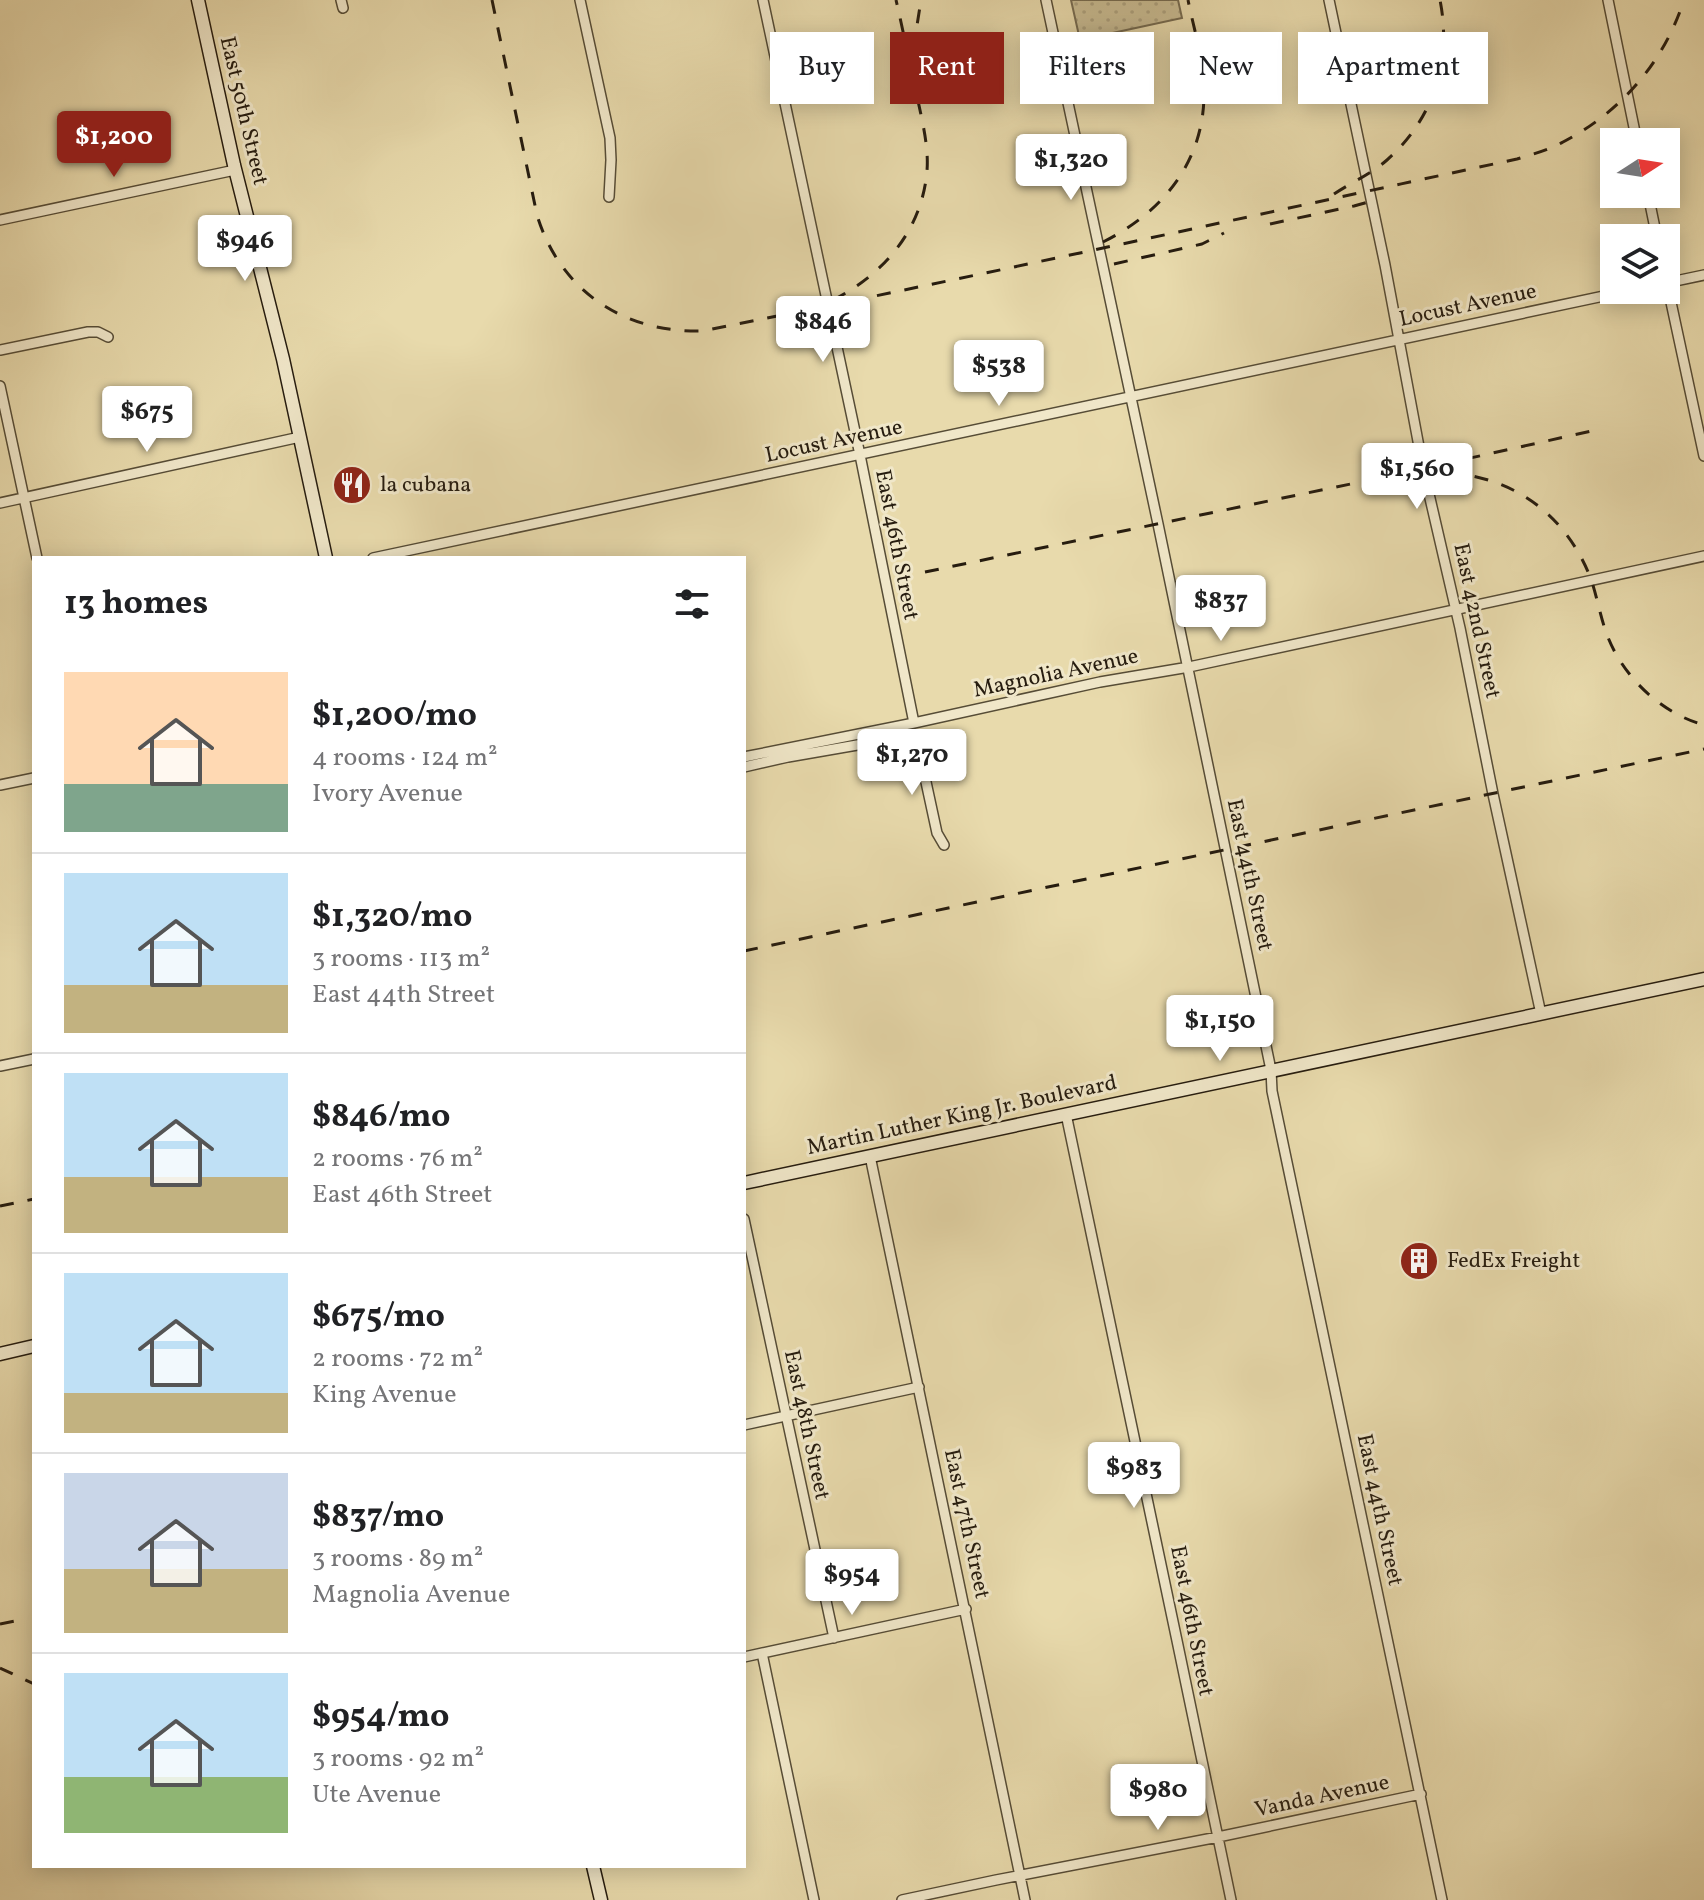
<!DOCTYPE html>
<html lang="en">
<head>
<meta charset="utf-8">
<style>
  body { margin:0; font-family:Vollkorn,serif; background:#f6f6f6; color:#202124; height:100vh; display:flex; flex-direction:column; font-size:30px; white-space:nowrap }
  * { box-sizing:border-box; margin:0 }
  p { font-size:26px; color:#757577 }
  .icon { flex:none; width:44px; height:44px; fill:none; stroke:currentColor; stroke-width:2; stroke-linecap:round; stroke-linejoin:round }
  .map { position:relative; flex:1; overflow:hidden }
  .panel { position:absolute; left:32px; top:556px; width:714px; height:1312px; display:flex; flex-direction:column; background:#fff; border-radius:0px; box-shadow:0 4px 20px #0003 }
  .panel>* { flex:none }
  .hud { position:absolute; left:770px; top:32px; width:760px; height:72px; display:flex; gap:16px }
  .needle { width:52px; rotate:78deg }
  .controls { position:absolute; left:1600px; top:128px; display:grid; gap:16px }
  .controls a { display:grid; place-items:center; width:80px; height:80px; border-radius:0px; background:#fff; box-shadow:0 4px 20px #0003; font-size:40px }
  .price { position:absolute; translate:-50% -68px; padding:0 18px; border-radius:8px; background:#fff; color:#222; font-size:26px; line-height:52px; filter:drop-shadow(0 2px 4px #0008) }
  .price::after { content:''; position:absolute; left:50%; top:48px; width:24px; height:18px; margin-left:-12px; background:inherit; clip-path:polygon(0 0,100% 0,50% 100%) }
  .price.selected { background:#8f2418; color:#fff }
  ul { padding:0; list-style:none }
  li { display:flex; align-items:center; gap:24px; height:200px; padding:0 32px }
  li+li { border-top:2px solid #e0e0e0 }
  li span { display:grid; place-items:center; flex:none; width:224px; height:160px; border-radius:0px; color:#555 }
  li>.icon { margin-inline-start:auto }
  span .icon { width:96px; height:96px; fill:#fffc; stroke-width:1 }
  li b { font-size:34px }
  h2 { display:flex; justify-content:space-between; align-items:center; height:96px; padding:0 32px; font-size:34px }
  .chip { padding:0 28px; border-radius:0px; background:#fff; box-shadow:0 4px 20px #0003; font-size:28px; line-height:72px }
  .chip.selected { background:#8f2418; color:#fff }
  .map>svg:first-child { display:block }
  .park { fill:url(#park-dots); stroke:#766b50; stroke-width:2 }
  .lines { fill:none; stroke-linecap:round; stroke-linejoin:round }
  .minor-casing { stroke:#564c36; stroke-width:12 }
  .secondary-casing { stroke:#261c0f; stroke-width:15 }
  .minor { stroke:#f0e7c9; stroke-width:9 }
  .secondary { stroke:#f0e7c9; stroke-width:12 }
  .rail { stroke:#261c0f; stroke-width:3; stroke-dasharray:14 14; stroke-linecap:butt }
  .labels { text-anchor:middle; dominant-baseline:central; stroke-width:6; stroke-linejoin:round; paint-order:stroke }
  .street-label { font-size:22px; fill:#261c0f; stroke:#f0e7c9 }
  .poi-label { font-size:22px; fill:#261c0f; stroke:#f0e7c9; text-anchor:start }
</style>
</head>
<body>
<div class="map">
<svg width="1704" height="1900" viewBox="0 0 1704 1900">
  <defs>
    <pattern id="park-dots" width="8" height="8" patternUnits="userSpaceOnUse" patternTransform="scale(2)"><rect width="8" height="8" fill="#c7ba91"/><path d="M2 2h.1M6 6h.1" fill="none" stroke="#ab9f7c" stroke-width="1.8" stroke-linecap="round"/></pattern>
  </defs>
  <rect width="100%" height="100%" fill="#e8daac"/>
  <filter id="stains"><feTurbulence type="fractalNoise" baseFrequency=".0025" numOctaves="4"/><feColorMatrix values="0 0 0 0 .2 0 0 0 0 .09 0 0 0 0 .02 0 0 0 .5 -.17"/></filter>
  <radialGradient id="worn" r=".72"><stop offset=".6" stop-color="#630" stop-opacity="0"/><stop offset="1" stop-color="#630" stop-opacity=".3"/></radialGradient>
  <path class="park" d="M 1071,0 L 1178,0 L 1182,18 L 1080,40 Z"/>
  <g class="lines">
    <defs>
      <path id="minor" d="M 341,0 L 343,8
        M 580,0 L 610,138 L 611,160 L 609,197
        M 763,0 L 860,455 L 914,723
        M 1046,0 L 1158,524 L 1271,1070 L 1272,1091 L 1442,1900
        M 1329,0 L 1385,265 L 1423,468 L 1460,628 L 1493,794 L 1541,1014
        M 1608,0 L 1637,142
        M 1648,194 L 1657,238
        M 0,220 L 235,170
        M 1666,279 L 1704,456
        M 1666,283 L 1704,275
        M 0,350 L 88,332 L 98,332 L 108,337
        M 0,386 L 37,558
        M 0,503 L 300,437
        M 373,558 L 1632,290
        M 744,757 L 914,723 L 1100,682 L 1189,667 L 1704,556
        M 744,767 L 788,757 L 909,736 L 926,782 L 937,833 L 944,845
        M 0,785 L 34,778
        M 0,1066 L 34,1059
        M 1066,1114 C 1123,1376 1176,1638 1231,1900
        M 870,1156 L 1025,1900
        M 744,1219 L 834,1638
        M 744,1425 L 919,1387
        M 762,1653 L 814,1900
        M 744,1657 L 966,1609
        M 902,1900 L 996,1880 L 1218,1837 L 1421,1794"/>
      <path id="secondary" d="M 198,0 L 234,165 L 283,359 L 326,558
        M 744,1183 L 1704,979
        M 0,1354 L 34,1346
        M 593,1866 L 601,1900"/>
    </defs>
    <use href="#minor" class="minor-casing"/>
    <use href="#secondary" class="secondary-casing"/>
    <use href="#minor" class="minor"/>
    <use href="#secondary" class="secondary"/>
    <path class="rail" d="M 492,0 L 537,215 C 560,291 624,333 702,331 C 975,277 1246,217 1517,159 C 1533,154 1549,150 1563,142 C 1621,112 1664,62 1684,0
      M 913,51 L 921,0
      M 1334,194 C 1352,182 1371,174 1387,160 C 1434,118 1452,61 1440,0
      M 1270,224 L 1354,206 L 1379,199
      M 1103,242 C 1163,212 1205,161 1204,91 C 1204,61 1194,30 1188,0
      M 1114,264 L 1202,244 L 1224,233
      M 833,300 C 884,274 922,230 927,171 C 929,144 921,117 916,91 C 909,61 903,30 896,0
      M 1439,465 L 1596,430
      M 925,572 L 1394,475 C 1481,461 1558,494 1591,579 C 1597,597 1600,615 1606,632 C 1621,675 1660,713 1704,725
      M 744,951 L 1704,749
      M 0,1206 L 34,1199
      M 0,1624 L 15,1621
      M 0,1668 L 34,1684"/>
  </g>
  <defs>
    <symbol id="restaurant-disc" viewBox="-11 -11 22 22"><circle r="9.5" fill="#8f2418" stroke="#f0e7c9"/><path d="M-5-6h1v4h1v-4h1v4h1v-4h1v5L-1.5 .5V6h-2V.5L-5-1ZM5-6V6H3V1.5H1.5Q1.5-4 5-6Z" fill="#fff"/></symbol>
    <symbol id="building-disc" viewBox="-11 -11 22 22"><circle r="9.5" fill="#8f2418" stroke="#f0e7c9"/><path d="M-4-6H4V6H1V3H-1V6H-4ZM-2.5-4.3h1.7v1.8h-1.7ZM.8-4.3h1.7v1.8H.8ZM-2.5-1h1.7V.8h-1.7ZM.8-1h1.7V.8H.8Z" fill="#fff"/></symbol>
  </defs>
  <g fill-rule="evenodd">
    <use href="#restaurant-disc" x="330" y="463" width="44" height="44"/>
    <use href="#building-disc" x="1397" y="1239" width="44" height="44"/>
  </g>
  <g class="labels">
    <g class="street-label">
      <text transform="translate(243 111) rotate(77)">East 50th Street</text>
      <text transform="translate(1468 306) rotate(-12)">Locust Avenue</text>
      <text transform="translate(834 442) rotate(-12)">Locust Avenue</text>
      <text transform="translate(896 545) rotate(79)">East 46th Street</text>
      <text transform="translate(1476 621) rotate(78)">East 42nd Street</text>
      <text transform="translate(1056 674) rotate(-12)">Magnolia Avenue</text>
      <text transform="translate(1249 875) rotate(78)">East 44th Street</text>
      <text transform="translate(962 1116) rotate(-12)">Martin Luther King Jr. Boulevard</text>
      <text transform="translate(806 1425) rotate(78)">East 48th Street</text>
      <text transform="translate(1379 1510) rotate(78)">East 44th Street</text>
      <text transform="translate(966 1524) rotate(78)">East 47th Street</text>
      <text transform="translate(1191 1621) rotate(79)">East 46th Street</text>
      <text transform="translate(1322 1797) rotate(-12)">Vanda Avenue</text>
    </g>
    <g class="poi-label">
      <text x="380" y="485">la cubana</text>
      <text x="1447" y="1261">FedEx Freight</text>
    </g>
  </g>
  <rect width="100%" height="100%" filter="url(#stains)"/>
  <rect width="100%" height="100%" fill="url(#worn)"/>
</svg>
<div class="controls">
<a><svg class="needle" viewBox="-14 -14 28 28"><path d="M0-13l5 13h-10z" fill="#e53935"/><path d="M0 13l5-13h-10z" fill="#757577"/></svg></a>
<a><svg class="icon" aria-label="layers" viewBox="0 0 24 24"><path d="M12 4l9 5-9 5-9-5zM3 14l9 5 9-5"/></svg></a>
</div>
<b class="price selected" style="left:114px;top:179px">$1,200</b>
<b class="price" style="left:1071px;top:202px">$1,320</b>
<b class="price" style="left:245px;top:283px">$946</b>
<b class="price" style="left:823px;top:364px">$846</b>
<b class="price" style="left:999px;top:408px">$538</b>
<b class="price" style="left:147px;top:454px">$675</b>
<b class="price" style="left:1417px;top:511px">$1,560</b>
<b class="price" style="left:1221px;top:643px">$837</b>
<b class="price" style="left:912px;top:797px">$1,270</b>
<b class="price" style="left:1220px;top:1063px">$1,150</b>
<b class="price" style="left:1134px;top:1510px">$983</b>
<b class="price" style="left:852px;top:1617px">$954</b>
<b class="price" style="left:1158px;top:1832px">$980</b>
<div class="hud">
<a class="chip">Buy</a>
<a class="chip selected">Rent</a>
<a class="chip">Filters</a>
<a class="chip">New</a>
<a class="chip">Apartment</a>
</div>
<section class="panel">
<h2>13 homes<svg class="icon" aria-label="filters" viewBox="0 0 24 24"><path d="M4 7h16M4 17h16"/><circle cx="9" cy="7" r="2"/><circle cx="15" cy="17" r="2"/></svg></h2>
<ul>
<li><span style="background:linear-gradient(#ffd9b3 70%,#7fa58c 0)"><svg class="icon" aria-label="home" viewBox="0 0 24 24"><path d="M3 11l9-7 9 7M6 9v11h12V9"/></svg></span><div><b>$1,200/mo</b><p>4 rooms · 124 m²</p><p>Ivory Avenue</p></div></li>
<li><span style="background:linear-gradient(#bfe0f5 70%,#c2b280 0)"><svg class="icon" aria-label="home" viewBox="0 0 24 24"><path d="M3 11l9-7 9 7M6 9v11h12V9"/></svg></span><div><b>$1,320/mo</b><p>3 rooms · 113 m²</p><p>East 44th Street</p></div></li>
<li><span style="background:linear-gradient(#bfe0f5 65%,#c2b280 0)"><svg class="icon" aria-label="home" viewBox="0 0 24 24"><path d="M3 11l9-7 9 7M6 9v11h12V9"/></svg></span><div><b>$846/mo</b><p>2 rooms · 76 m²</p><p>East 46th Street</p></div></li>
<li><span style="background:linear-gradient(#bfe0f5 75%,#c2b280 0)"><svg class="icon" aria-label="home" viewBox="0 0 24 24"><path d="M3 11l9-7 9 7M6 9v11h12V9"/></svg></span><div><b>$675/mo</b><p>2 rooms · 72 m²</p><p>King Avenue</p></div></li>
<li><span style="background:linear-gradient(#c9d6e8 60%,#c2b280 0)"><svg class="icon" aria-label="home" viewBox="0 0 24 24"><path d="M3 11l9-7 9 7M6 9v11h12V9"/></svg></span><div><b>$837/mo</b><p>3 rooms · 89 m²</p><p>Magnolia Avenue</p></div></li>
<li><span style="background:linear-gradient(#bfe0f5 65%,#8fb573 0)"><svg class="icon" aria-label="home" viewBox="0 0 24 24"><path d="M3 11l9-7 9 7M6 9v11h12V9"/></svg></span><div><b>$954/mo</b><p>3 rooms · 92 m²</p><p>Ute Avenue</p></div></li>
</ul>
</section>
</div>
</body>
</html>
